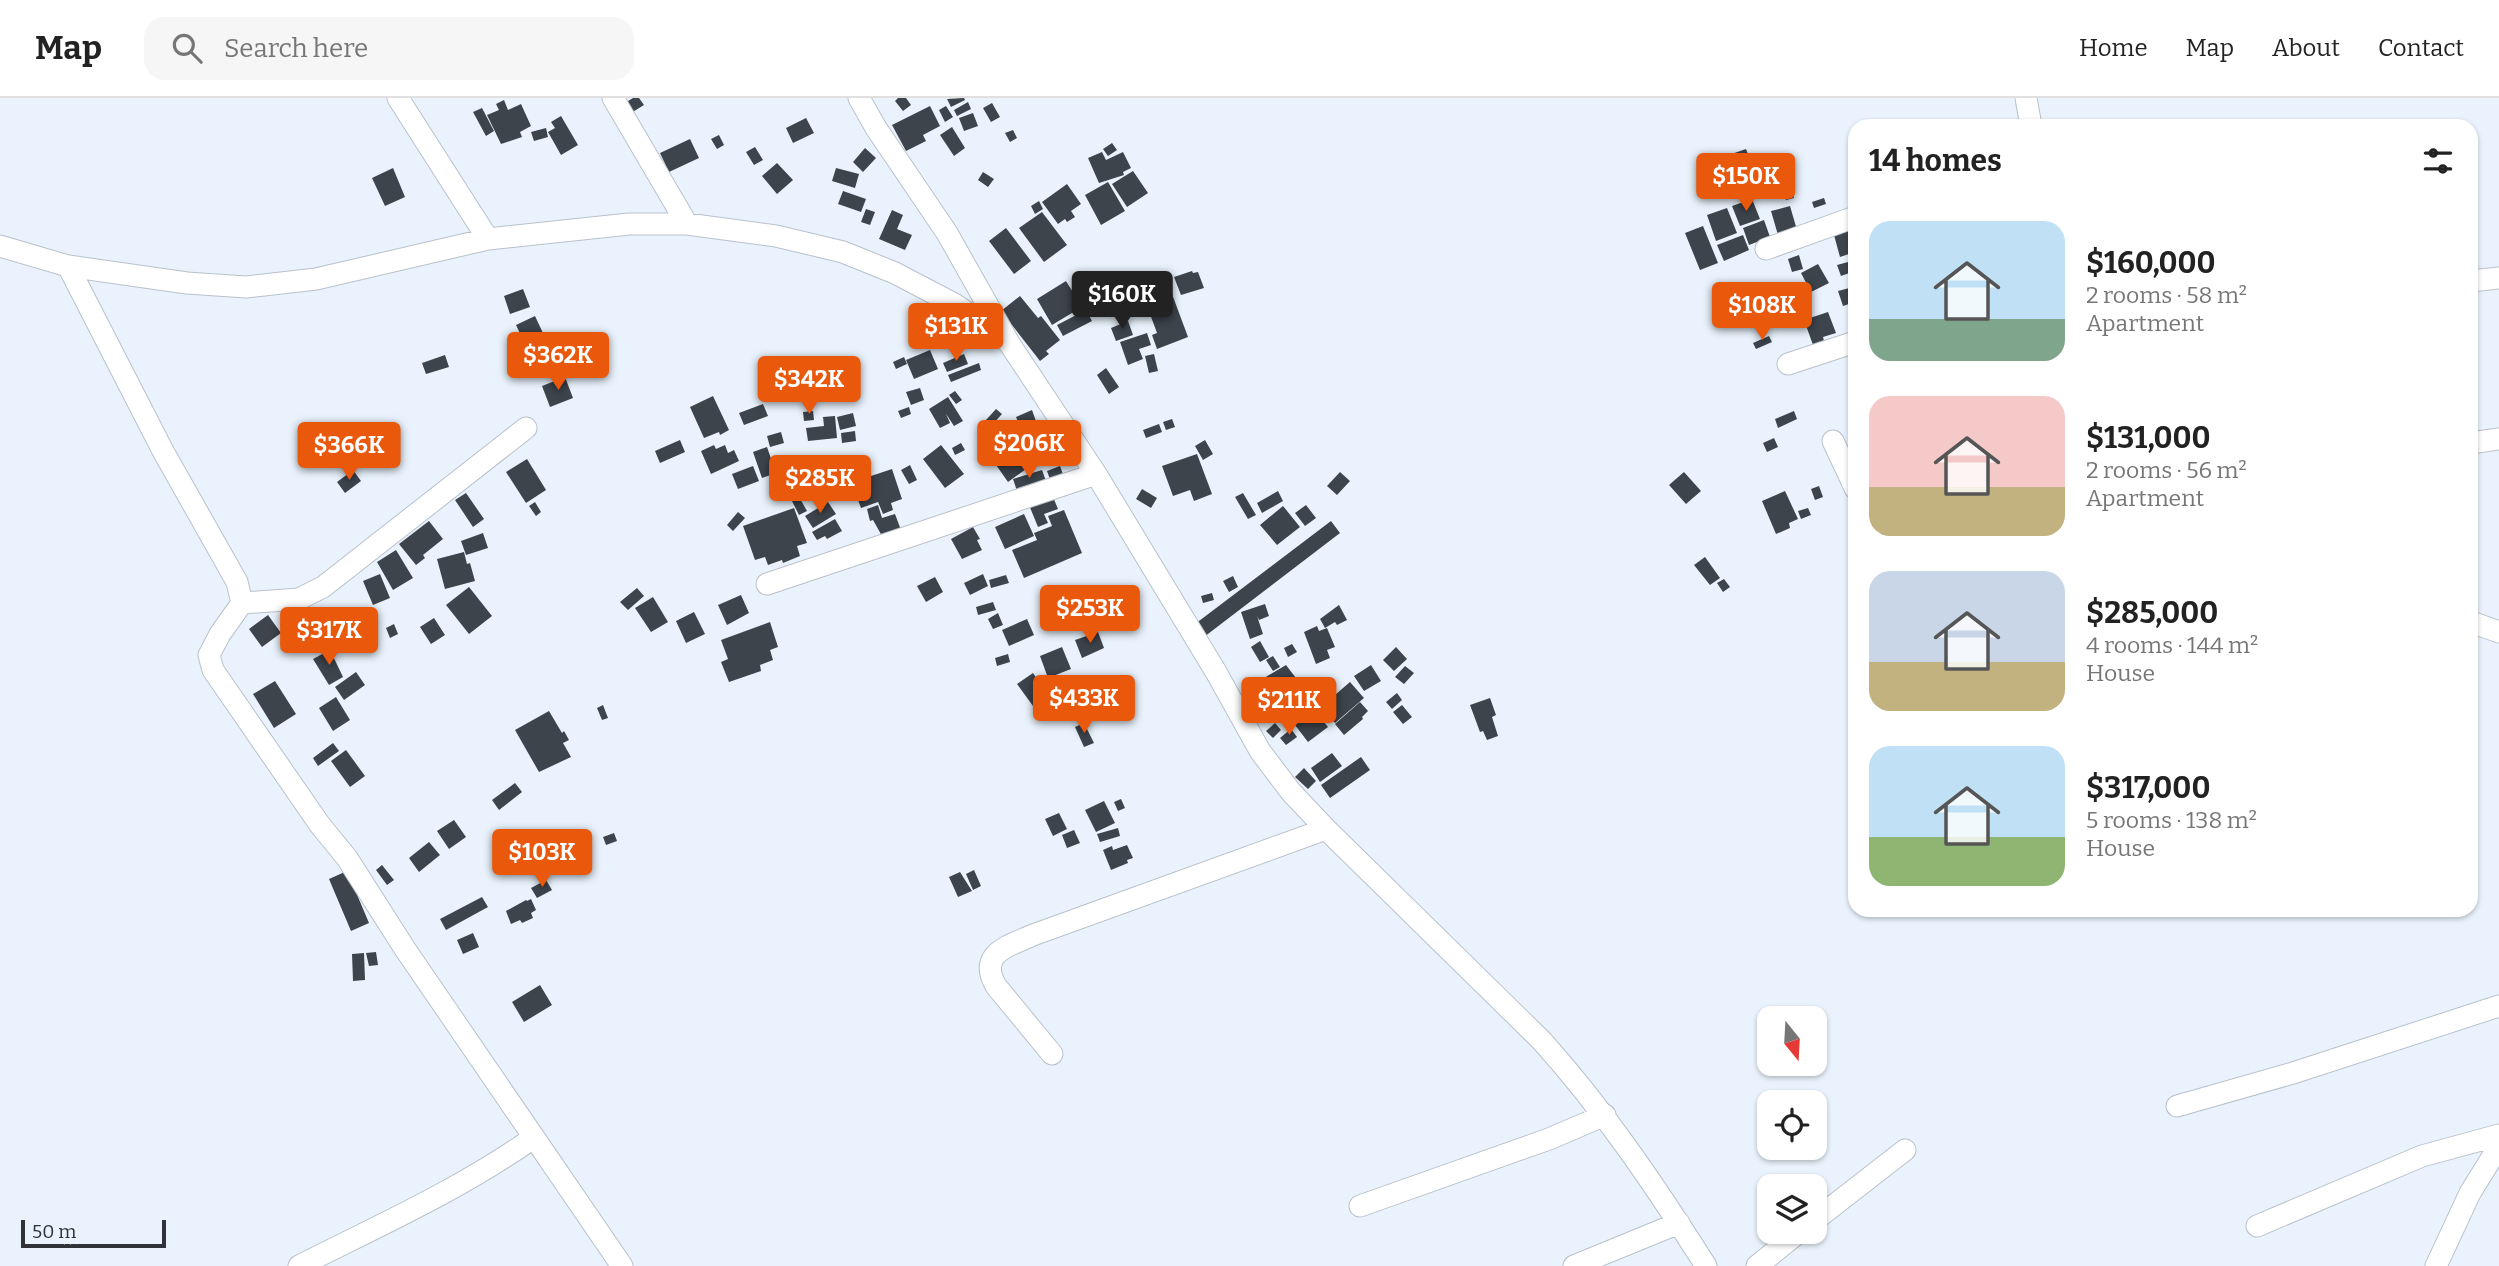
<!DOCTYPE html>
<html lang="en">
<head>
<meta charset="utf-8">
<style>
  body { margin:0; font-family:Bitter,serif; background:#f6f6f6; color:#222; height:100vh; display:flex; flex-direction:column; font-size:26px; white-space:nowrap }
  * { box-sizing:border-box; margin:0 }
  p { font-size:23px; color:#767676 }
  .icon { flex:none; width:38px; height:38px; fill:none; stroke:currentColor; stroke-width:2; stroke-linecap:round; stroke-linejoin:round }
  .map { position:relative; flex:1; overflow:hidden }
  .sheet { position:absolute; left:1848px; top:21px; width:630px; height:798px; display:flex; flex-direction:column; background:#fff; border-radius:21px; box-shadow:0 2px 5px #0004 }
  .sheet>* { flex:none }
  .needle { width:46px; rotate:162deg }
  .controls { position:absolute; left:1757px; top:908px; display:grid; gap:14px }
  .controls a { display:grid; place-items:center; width:70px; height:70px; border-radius:14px; background:#fff; box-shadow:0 2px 5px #0004; font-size:35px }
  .scale { position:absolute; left:21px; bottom:18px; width:145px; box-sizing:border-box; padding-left:7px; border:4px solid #2f3236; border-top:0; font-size:19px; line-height:24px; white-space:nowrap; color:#2f3236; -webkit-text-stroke:5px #eaf3fd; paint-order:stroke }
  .price { position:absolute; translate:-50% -60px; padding:0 16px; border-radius:7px; background:#ea580c; color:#fff; font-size:23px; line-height:46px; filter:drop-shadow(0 2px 4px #0008) }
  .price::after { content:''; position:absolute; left:50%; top:42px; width:21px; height:16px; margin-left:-10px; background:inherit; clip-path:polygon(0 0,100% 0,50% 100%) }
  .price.current { background:#222; color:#fff }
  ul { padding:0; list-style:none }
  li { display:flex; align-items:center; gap:21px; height:175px; padding:0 21px }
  li span { display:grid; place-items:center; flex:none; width:196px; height:140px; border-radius:21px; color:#555 }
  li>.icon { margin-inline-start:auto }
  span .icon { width:84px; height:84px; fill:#fffc; stroke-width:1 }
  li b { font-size:30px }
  h2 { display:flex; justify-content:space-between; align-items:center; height:84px; padding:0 21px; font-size:30px }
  header { display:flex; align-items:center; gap:42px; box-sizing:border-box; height:98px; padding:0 35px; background:#fff; border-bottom:2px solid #e0e0e0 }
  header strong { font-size:33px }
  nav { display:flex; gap:38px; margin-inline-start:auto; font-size:24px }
  .search { width:490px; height:63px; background:#f6f6f6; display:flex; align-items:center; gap:18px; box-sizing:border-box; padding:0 24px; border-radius:21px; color:#767676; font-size:26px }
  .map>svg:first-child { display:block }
  .building { fill:#3d444c }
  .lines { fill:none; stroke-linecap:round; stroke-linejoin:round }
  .minor-casing { stroke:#b9c1cb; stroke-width:23 }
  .minor { stroke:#fff; stroke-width:21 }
</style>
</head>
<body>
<header>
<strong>Map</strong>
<div class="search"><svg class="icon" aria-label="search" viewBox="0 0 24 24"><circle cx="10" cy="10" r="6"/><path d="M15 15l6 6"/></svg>Search here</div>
<nav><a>Home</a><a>Map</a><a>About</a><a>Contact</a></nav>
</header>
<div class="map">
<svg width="2499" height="1168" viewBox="0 0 2499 1168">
  <rect width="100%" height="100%" fill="#eaf3fd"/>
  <path class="building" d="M 633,0 L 639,0 L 644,7 L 631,15 L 625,5 Z
    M 898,0 L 906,0 L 911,7 L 903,13 L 895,3 Z
    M 964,0 L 965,2 L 951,9 L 947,1 Z
    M 504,2 L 508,12 L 521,6 L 531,28 L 520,34 L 522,39 L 501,46 L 487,17 L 499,12 L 496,6 Z
    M 968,4 L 971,11 L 957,18 L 954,12 Z
    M 992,5 L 1000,19 L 991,24 L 983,10 Z
    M 930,8 L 940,28 L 923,37 L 926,43 L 906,53 L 892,27 Z
    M 946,8 L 953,19 L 945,24 L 939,12 Z
    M 482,10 L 494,33 L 486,38 L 473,14 Z
    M 973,15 L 978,28 L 964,33 L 959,20 Z
    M 561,18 L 578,47 L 561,57 L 548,34 L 555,30 L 551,24 Z
    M 806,20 L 814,35 L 793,45 L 786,30 Z
    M 952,29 L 965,50 L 954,58 L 940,37 Z
    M 546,30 L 548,39 L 534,43 L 531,34 Z
    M 1013,32 L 1017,40 L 1010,44 L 1005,35 Z
    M 719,37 L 724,47 L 717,51 L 711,41 Z
    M 690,41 L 699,60 L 669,74 L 660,55 Z
    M 1112,45 L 1117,52 L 1108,58 L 1103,51 Z
    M 755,49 L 763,62 L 754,67 L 746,54 Z
    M 865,50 L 876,60 L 863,74 L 853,64 Z
    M 1746,51 L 1751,64 L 1722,75 L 1717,61 Z
    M 1102,54 L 1106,62 L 1123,54 L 1131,70 L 1123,74 L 1124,77 L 1099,85 L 1088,60 Z
    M 777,65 L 793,82 L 777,96 L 762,78 Z
    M 393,70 L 405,99 L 385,108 L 372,80 Z
    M 836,70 L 859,76 L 855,90 L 832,83 Z
    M 1133,73 L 1148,95 L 1127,109 L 1112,86 Z
    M 983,74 L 994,81 L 988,89 L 978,82 Z
    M 1789,83 L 1794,100 L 1786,102 L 1780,86 Z
    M 1108,84 L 1125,113 L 1101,127 L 1085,97 Z
    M 1067,86 L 1081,106 L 1071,113 L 1075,119 L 1067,124 L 1065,121 L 1058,126 L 1042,104 Z
    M 843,93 L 866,101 L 861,114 L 838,106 Z
    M 1824,100 L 1826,106 L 1814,110 L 1812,104 Z
    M 1752,101 L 1760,121 L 1740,128 L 1732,108 Z
    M 1039,103 L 1043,111 L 1035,116 L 1031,108 Z
    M 1790,108 L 1797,132 L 1778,137 L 1771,113 Z
    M 1727,110 L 1737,135 L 1716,143 L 1707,117 Z
    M 866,111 L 875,114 L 870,127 L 861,124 Z
    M 892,112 L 903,117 L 897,131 L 912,137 L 905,152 L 879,141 Z
    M 1042,114 L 1067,147 L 1044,164 L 1019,130 Z
    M 1764,122 L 1770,139 L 1749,147 L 1743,130 Z
    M 1703,128 L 1718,165 L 1700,172 L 1685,135 Z
    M 1006,130 L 1031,163 L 1014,176 L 989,143 Z
    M 1848,133 L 1850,142 L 1855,140 L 1855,154 L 1840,159 L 1834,137 Z
    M 1743,137 L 1749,152 L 1724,163 L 1717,147 Z
    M 1799,157 L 1803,171 L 1792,174 L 1788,161 Z
    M 1848,164 L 1852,174 L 1841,178 L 1837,167 Z
    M 1818,166 L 1829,185 L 1811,194 L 1801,175 Z
    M 1192,173 L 1193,175 L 1198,174 L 1204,190 L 1181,197 L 1174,179 Z
    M 1086,174 L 1100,191 L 1096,195 L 1087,184 L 1079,190 L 1074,185 Z
    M 1066,183 L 1082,209 L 1052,227 L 1037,201 Z
    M 1853,189 L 1855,204 L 1843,208 L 1838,193 Z
    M 523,191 L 530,209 L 510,216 L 504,198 Z
    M 1172,196 L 1188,239 L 1157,251 L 1152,237 L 1157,235 L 1146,205 Z
    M 1020,198 L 1038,220 L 1041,218 L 1060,242 L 1046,253 L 1049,256 L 1040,263 L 1001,213 Z
    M 1086,212 L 1092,223 L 1063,238 L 1057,227 Z
    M 1828,214 L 1836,235 L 1823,239 L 1824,243 L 1813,247 L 1804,222 Z
    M 535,218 L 550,250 L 531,259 L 516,227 Z
    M 1128,223 L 1133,237 L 1116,243 L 1111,230 Z
    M 1147,235 L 1151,247 L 1139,251 L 1143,261 L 1128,267 L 1120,244 Z
    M 1769,238 L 1772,244 L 1756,251 L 1753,245 Z
    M 930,252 L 938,271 L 914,281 L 906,262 Z
    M 964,256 L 968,266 L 947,274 L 943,265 Z
    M 1154,256 L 1158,273 L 1149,275 L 1145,258 Z
    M 445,257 L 449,269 L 426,276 L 422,265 Z
    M 904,259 L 907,266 L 896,271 L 893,264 Z
    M 979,265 L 981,272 L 951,284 L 948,277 Z
    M 1106,270 L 1119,289 L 1109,296 L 1097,277 Z
    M 565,279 L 573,300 L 550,309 L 542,288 Z
    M 920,290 L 924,302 L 911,307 L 906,294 Z
    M 955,293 L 962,302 L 956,306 L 949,297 Z
    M 713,298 L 729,332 L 720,337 L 719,334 L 704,340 L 690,309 Z
    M 948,299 L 963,323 L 954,328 L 946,316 L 950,325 L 940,330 L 929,311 Z
    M 763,306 L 768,318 L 744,327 L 739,315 Z
    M 909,309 L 911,316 L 901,320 L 898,313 Z
    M 996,311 L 1002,316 L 992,327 L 986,322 Z
    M 1032,312 L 1037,326 L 1028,330 L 1030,334 L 1023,336 L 1016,319 Z
    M 813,313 L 814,322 L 804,323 L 803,314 Z
    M 1794,313 L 1797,321 L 1778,330 L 1775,321 Z
    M 853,315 L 856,328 L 840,332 L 837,319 Z
    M 835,318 L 837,340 L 808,343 L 806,330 L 824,328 L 823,319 Z
    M 1172,321 L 1175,329 L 1166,332 L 1163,324 Z
    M 1013,322 L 1019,336 L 984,350 L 978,336 Z
    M 1042,326 L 1058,348 L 1008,384 L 987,354 L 995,348 L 1001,357 Z
    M 1159,326 L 1162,334 L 1146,340 L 1143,332 Z
    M 855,333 L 856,343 L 842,345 L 841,335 Z
    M 345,334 L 366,338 L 363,351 L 343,347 Z
    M 781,334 L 784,345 L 770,349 L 767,338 Z
    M 1774,340 L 1778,349 L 1767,354 L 1763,345 Z
    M 680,342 L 685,354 L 660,365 L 655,353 Z
    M 1205,342 L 1213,356 L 1203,362 L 1195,348 Z
    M 961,345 L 965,352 L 955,357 L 952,350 Z
    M 714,347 L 716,351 L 725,347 L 728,355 L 734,352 L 739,363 L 711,376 L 701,353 Z
    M 941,347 L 964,376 L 945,390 L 923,361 Z
    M 767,349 L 776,375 L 762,380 L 753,354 Z
    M 1197,356 L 1212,396 L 1194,403 L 1190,392 L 1173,398 L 1162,368 Z
    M 527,361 L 546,392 L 526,405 L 506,374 Z
    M 805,367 L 811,381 L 803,385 L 797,371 Z
    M 910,367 L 917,382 L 909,386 L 901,372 Z
    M 753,368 L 759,383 L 738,391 L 732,376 Z
    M 1060,368 L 1064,379 L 1051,384 L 1047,373 Z
    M 892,371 L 902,401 L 891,405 L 893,412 L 883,416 L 878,404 L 861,410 L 853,388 L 866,384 L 865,380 Z
    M 353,372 L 361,383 L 345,395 L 337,384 Z
    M 1042,372 L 1046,383 L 1017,393 L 1013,381 Z
    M 1340,374 L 1350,383 L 1337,397 L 1327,388 Z
    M 1684,374 L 1701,393 L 1686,406 L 1669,387 Z
    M 843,381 L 847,391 L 826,398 L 823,388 Z
    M 1819,388 L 1823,399 L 1815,402 L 1811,391 Z
    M 1142,391 L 1157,400 L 1151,410 L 1136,401 Z
    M 1278,393 L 1283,403 L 1262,415 L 1257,405 Z
    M 1785,393 L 1798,421 L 1789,425 L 1790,430 L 1776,436 L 1762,403 Z
    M 466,395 L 484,421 L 473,429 L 455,402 Z
    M 1243,395 L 1256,417 L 1248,421 L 1235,399 Z
    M 798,397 L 807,413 L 799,417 L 791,401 Z
    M 1053,399 L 1058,411 L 1044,416 L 1048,425 L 1038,429 L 1029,407 Z
    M 535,404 L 541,414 L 536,418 L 529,408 Z
    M 828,404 L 836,416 L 813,430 L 805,418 Z
    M 878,407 L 882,420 L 895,416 L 901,432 L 882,438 L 873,422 L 870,423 L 867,411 Z
    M 1306,407 L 1316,420 L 1305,428 L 1295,415 Z
    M 1283,408 L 1300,429 L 1277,447 L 1260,427 Z
    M 794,410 L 807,445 L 797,448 L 800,458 L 783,465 L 782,462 L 768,467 L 765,459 L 755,462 L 743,428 Z
    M 1808,410 L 1811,417 L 1801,421 L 1798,413 Z
    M 1064,412 L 1082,455 L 1024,480 L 1012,452 L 1037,442 L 1034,435 L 1052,428 L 1048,418 Z
    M 738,414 L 745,420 L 733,433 L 727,427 Z
    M 1024,416 L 1034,438 L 1005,451 L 995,429 Z
    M 835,421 L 842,433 L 827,441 L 825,438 L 817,442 L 812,434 Z
    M 429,423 L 443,441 L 423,457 L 425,460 L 416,467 L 399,446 Z
    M 1331,423 L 1340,435 L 1204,539 L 1195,526 Z
    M 973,429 L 980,441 L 977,442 L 982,452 L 962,461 L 951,441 Z
    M 483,435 L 488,450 L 466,457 L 461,443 Z
    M 396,452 L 413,480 L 393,492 L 377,464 Z
    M 464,454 L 467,466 L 470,465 L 475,483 L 445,491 L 437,461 Z
    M 1705,459 L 1720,480 L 1710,487 L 1694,467 Z
    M 380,476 L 390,500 L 373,507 L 363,483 Z
    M 983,476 L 988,488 L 970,497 L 964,485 Z
    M 1006,477 L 1009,485 L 991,490 L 989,482 Z
    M 1233,478 L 1238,489 L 1229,494 L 1223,483 Z
    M 935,479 L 943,494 L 926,504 L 917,488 Z
    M 1724,481 L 1730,489 L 1723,494 L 1717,485 Z
    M 469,489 L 492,518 L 469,536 L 446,507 Z
    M 637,490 L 644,498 L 628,512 L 620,504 Z
    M 1212,495 L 1214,502 L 1203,505 L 1201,498 Z
    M 741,497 L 749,515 L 727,527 L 718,507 Z
    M 653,499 L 668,524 L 651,534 L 635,510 Z
    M 993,504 L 996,512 L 978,517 L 976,509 Z
    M 1265,506 L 1269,518 L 1259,522 L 1257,518 L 1263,536 L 1250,541 L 1241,514 Z
    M 1339,507 L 1347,522 L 1337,527 L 1335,524 L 1325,530 L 1320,521 Z
    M 694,514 L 705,536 L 686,545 L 676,523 Z
    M 998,515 L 1003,527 L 993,531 L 988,521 Z
    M 268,517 L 281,535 L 262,549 L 249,531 Z
    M 294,517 L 310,542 L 295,551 L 280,526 Z
    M 434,520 L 445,537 L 431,546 L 420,529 Z
    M 1027,521 L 1034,537 L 1009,548 L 1002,532 Z
    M 770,524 L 778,549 L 770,552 L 773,562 L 760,567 L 761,573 L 729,584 L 721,564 L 728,561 L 721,542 Z
    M 394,526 L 398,536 L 390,540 L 386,530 Z
    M 1317,528 L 1319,533 L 1327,530 L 1335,549 L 1327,552 L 1330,560 L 1316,566 L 1304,534 Z
    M 1098,534 L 1104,550 L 1082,560 L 1075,542 Z
    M 1260,543 L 1269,559 L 1260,564 L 1251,549 Z
    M 1292,546 L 1297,554 L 1288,559 L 1284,550 Z
    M 1062,549 L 1071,571 L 1048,580 L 1040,558 Z
    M 1396,549 L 1407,561 L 1394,573 L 1383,562 Z
    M 330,552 L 343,579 L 329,587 L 313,561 Z
    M 1008,556 L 1010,564 L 997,568 L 995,560 Z
    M 1273,558 L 1280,569 L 1273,573 L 1266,562 Z
    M 1286,567 L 1299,584 L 1291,590 L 1293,594 L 1281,603 L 1264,580 Z
    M 1371,567 L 1381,583 L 1364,593 L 1354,578 Z
    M 1405,568 L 1414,575 L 1404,586 L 1395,579 Z
    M 356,574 L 365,587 L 344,602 L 335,589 Z
    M 1033,575 L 1048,597 L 1033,608 L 1017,586 Z
    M 275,583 L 296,616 L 274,630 L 253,596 Z
    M 1350,584 L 1364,600 L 1335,625 L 1321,609 Z
    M 1397,595 L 1402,602 L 1392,611 L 1386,604 Z
    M 336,599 L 350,622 L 333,633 L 319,610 Z
    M 1490,600 L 1496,617 L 1492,619 L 1498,638 L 1487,642 L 1483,633 L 1480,634 L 1470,607 Z
    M 1360,604 L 1368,613 L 1362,619 L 1363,621 L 1344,637 L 1335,626 Z
    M 603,607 L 608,620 L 602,622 L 597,610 Z
    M 1402,607 L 1412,619 L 1403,626 L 1393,614 Z
    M 549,613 L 562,635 L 564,633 L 569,642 L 563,645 L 571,659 L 539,674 L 515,632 Z
    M 1315,613 L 1328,629 L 1308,644 L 1295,627 Z
    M 1084,625 L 1094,645 L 1084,649 L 1075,629 Z
    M 1275,625 L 1281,632 L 1273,640 L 1266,633 Z
    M 1291,631 L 1297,639 L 1286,647 L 1280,640 Z
    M 333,645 L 339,653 L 318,668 L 313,660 Z
    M 346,652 L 365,678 L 350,689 L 331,663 Z
    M 1332,655 L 1342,668 L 1320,684 L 1311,670 Z
    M 1361,659 L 1370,672 L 1330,700 L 1321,687 Z
    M 1304,670 L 1316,683 L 1308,691 L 1295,679 Z
    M 515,685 L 522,694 L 499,712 L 492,702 Z
    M 1121,701 L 1125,710 L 1118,713 L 1114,704 Z
    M 1104,703 L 1115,725 L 1096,734 L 1085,712 Z
    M 1059,715 L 1067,731 L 1053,738 L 1045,721 Z
    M 454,722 L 466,739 L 449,751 L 437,733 Z
    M 1118,730 L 1120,738 L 1100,744 L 1097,736 Z
    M 1074,732 L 1080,745 L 1067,750 L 1062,737 Z
    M 614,735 L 617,743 L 606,747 L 603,739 Z
    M 429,744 L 440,757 L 419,774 L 409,760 Z
    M 1127,747 L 1133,760 L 1127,762 L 1128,765 L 1111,772 L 1103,752 L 1112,748 L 1113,752 Z
    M 382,767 L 394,782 L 387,787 L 376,772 Z
    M 974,772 L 981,788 L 973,792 L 966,776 Z
    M 347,773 L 369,825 L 351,833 L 329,781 Z
    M 960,774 L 972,793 L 958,799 L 949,779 Z
    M 546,782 L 552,792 L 537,800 L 531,790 Z
    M 482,799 L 488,809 L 446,832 L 440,821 Z
    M 531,801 L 536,812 L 531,815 L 533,820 L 522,825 L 520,822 L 511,826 L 506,813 L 526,802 L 527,803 Z
    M 473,835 L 479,849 L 463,856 L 457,842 Z
    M 376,854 L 378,867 L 369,868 L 366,855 Z
    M 364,855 L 365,882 L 353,883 L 352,856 Z
    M 540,887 L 552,907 L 524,924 L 512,904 Z"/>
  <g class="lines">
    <defs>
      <path id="minor" d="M 398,0 L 488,141
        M 613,0 L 687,126
        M 859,0 L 876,30 L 947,135 L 1009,245 L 1096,376 L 1216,574 L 1260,653 L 1291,694 L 1326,731 L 1542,943 C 1604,1012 1656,1089 1706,1168
        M 2026,0 L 2031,28
        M 0,148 L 68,168 L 187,185 L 246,189 L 316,181 L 488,141 L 629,126 L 687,126 L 776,138 L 843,154 L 895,175 L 956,207 L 1005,242
        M 1766,151 L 1855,119
        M 68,168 L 163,353 L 237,484 L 242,505 L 220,536 L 209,557 L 213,572 L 320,727 L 347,760 L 405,851 L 622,1168
        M 2471,183 L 2499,180
        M 1788,266 L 1855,244
        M 1833,343 L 1855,390
        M 2471,345 L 2499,341
        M 767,486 L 1096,376
        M 242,505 L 299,501 L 323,489 L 526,330
        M 2471,524 L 2499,534
        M 1052,956 L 996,888 C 977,855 1009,848 1033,837 L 1326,731
        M 2177,1008 L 2293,975 L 2499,908
        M 1360,1108 L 1549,1041 L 1605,1017
        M 1815,1122 L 1905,1052
        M 2257,1128 L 2422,1058 L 2499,1037
        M 299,1168 C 378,1128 461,1091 533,1040
        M 1574,1168 L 1679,1125
        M 1757,1168 L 1799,1134
        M 2436,1168 L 2470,1095 L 2499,1048"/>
    </defs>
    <use href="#minor" class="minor-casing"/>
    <use href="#minor" class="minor"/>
  </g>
</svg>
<div class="controls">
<a><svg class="needle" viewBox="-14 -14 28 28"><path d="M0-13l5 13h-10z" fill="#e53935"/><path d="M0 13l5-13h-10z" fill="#767676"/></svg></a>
<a><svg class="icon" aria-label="locate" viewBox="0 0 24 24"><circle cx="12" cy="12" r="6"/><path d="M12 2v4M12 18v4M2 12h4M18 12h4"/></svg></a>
<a><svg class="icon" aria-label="layers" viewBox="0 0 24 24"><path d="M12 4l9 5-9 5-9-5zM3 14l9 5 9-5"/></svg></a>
</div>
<div class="scale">50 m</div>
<b class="price" style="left:1746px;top:115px">$150K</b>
<b class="price current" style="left:1122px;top:233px">$160K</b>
<b class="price" style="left:1762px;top:244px">$108K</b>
<b class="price" style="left:956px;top:265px">$131K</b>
<b class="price" style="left:558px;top:294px">$362K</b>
<b class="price" style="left:809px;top:318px">$342K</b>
<b class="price" style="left:1029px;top:382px">$206K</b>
<b class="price" style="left:349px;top:384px">$366K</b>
<b class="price" style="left:820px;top:417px">$285K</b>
<b class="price" style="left:1090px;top:547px">$253K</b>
<b class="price" style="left:329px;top:569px">$317K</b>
<b class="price" style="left:1084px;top:637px">$433K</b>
<b class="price" style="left:1289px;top:639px">$211K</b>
<b class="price" style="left:542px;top:791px">$103K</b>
<section class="sheet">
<h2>14 homes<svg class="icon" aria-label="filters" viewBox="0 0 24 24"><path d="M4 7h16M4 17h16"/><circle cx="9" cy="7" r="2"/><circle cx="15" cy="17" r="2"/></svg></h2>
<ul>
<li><span style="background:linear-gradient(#bfe0f5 70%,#7fa58c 0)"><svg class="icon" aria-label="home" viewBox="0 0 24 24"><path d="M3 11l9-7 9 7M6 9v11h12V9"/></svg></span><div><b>$160,000</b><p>2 rooms · 58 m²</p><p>Apartment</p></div></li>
<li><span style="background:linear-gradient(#f6c9c9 65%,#c2b280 0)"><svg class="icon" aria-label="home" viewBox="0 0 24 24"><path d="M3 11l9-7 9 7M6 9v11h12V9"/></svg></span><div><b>$131,000</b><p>2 rooms · 56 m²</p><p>Apartment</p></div></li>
<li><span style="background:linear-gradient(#c9d6e8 65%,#c2b280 0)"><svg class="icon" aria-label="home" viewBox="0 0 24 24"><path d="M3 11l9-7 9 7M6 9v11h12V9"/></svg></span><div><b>$285,000</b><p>4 rooms · 144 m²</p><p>House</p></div></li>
<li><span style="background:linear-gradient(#bfe0f5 65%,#8fb573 0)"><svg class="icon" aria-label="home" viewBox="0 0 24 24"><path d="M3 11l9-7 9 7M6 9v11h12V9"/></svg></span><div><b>$317,000</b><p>5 rooms · 138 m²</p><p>House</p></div></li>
</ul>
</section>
</div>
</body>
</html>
